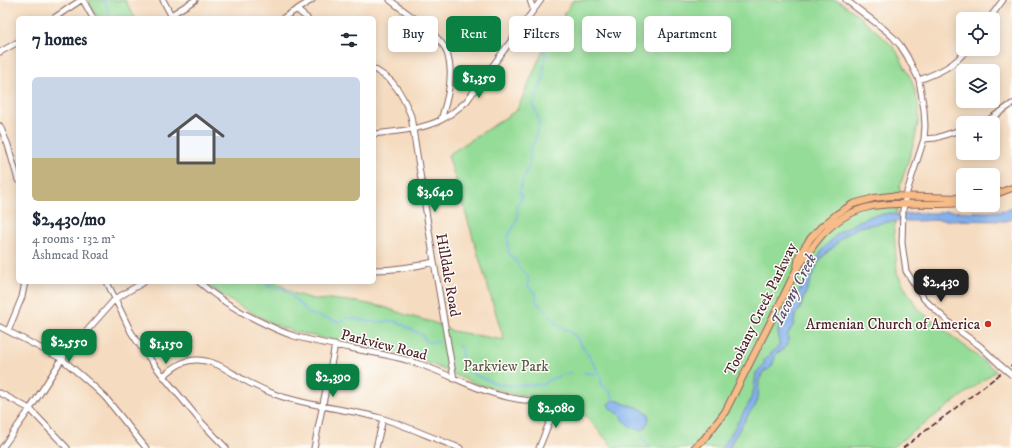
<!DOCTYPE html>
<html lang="en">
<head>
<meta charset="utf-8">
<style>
  body { margin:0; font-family:"IM FELL DW Pica",serif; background:#f6f6f7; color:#1f2937; height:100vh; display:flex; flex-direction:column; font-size:15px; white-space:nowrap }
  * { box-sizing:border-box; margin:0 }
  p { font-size:13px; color:#747a83 }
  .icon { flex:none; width:22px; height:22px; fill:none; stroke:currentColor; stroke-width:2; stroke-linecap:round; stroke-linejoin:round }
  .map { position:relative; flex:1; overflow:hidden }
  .sheet { position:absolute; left:16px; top:16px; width:360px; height:268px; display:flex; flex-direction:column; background:#fff; border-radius:6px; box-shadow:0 2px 10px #0003 }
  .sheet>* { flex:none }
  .guide { position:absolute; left:388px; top:16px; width:380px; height:36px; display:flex; gap:8px }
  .buttons { position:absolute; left:956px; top:12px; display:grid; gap:8px }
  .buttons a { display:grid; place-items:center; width:44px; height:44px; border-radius:6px; background:#fff; box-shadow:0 2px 10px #0003; font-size:20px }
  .price { position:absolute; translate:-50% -34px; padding:0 9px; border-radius:8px; background:#0b8043; color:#fff; font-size:13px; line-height:26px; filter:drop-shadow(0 1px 2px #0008) }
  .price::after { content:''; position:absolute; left:50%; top:24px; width:12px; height:9px; margin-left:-6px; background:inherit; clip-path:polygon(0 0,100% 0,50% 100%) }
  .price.current { background:#222; color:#fff }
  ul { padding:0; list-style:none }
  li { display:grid; align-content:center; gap:8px; height:212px; padding:0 16px }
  li span { display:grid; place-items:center; height:124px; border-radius:6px; color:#555 }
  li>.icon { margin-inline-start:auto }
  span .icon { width:72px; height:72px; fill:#fffc; stroke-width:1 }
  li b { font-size:17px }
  h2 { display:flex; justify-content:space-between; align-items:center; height:48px; padding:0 16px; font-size:17px }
  .chip { padding:0 14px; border-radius:6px; background:#fff; box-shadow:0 2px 10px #0003; font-size:14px; line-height:36px }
  .chip.current { background:#0b8043; color:#fff }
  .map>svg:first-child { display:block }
  .green { fill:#94dc97; stroke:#6f7e61 }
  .water { fill:#81b0ec; stroke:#66688c }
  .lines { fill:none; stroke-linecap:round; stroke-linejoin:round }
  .stream { stroke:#81b0ec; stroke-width:1.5 }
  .minor-casing { stroke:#86615f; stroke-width:7 }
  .major-casing { stroke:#86615f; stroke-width:8 }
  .minor { stroke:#fff; stroke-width:5 }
  .major { stroke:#f7bd88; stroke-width:6 }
  .rail { stroke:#4a1f2b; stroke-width:1.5; stroke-dasharray:6 3; stroke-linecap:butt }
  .minor-bridge-casing { stroke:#86615f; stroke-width:7; stroke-linecap:butt }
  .minor-bridge { stroke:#fff; stroke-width:5 }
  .poi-dot { fill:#c8321e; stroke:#fdfcf7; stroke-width:1.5 }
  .labels { text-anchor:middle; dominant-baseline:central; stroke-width:3; stroke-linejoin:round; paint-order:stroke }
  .street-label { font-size:15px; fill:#4a1f2b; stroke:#fdfcf7 }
  .poi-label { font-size:15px; fill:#4a1f2b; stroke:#fdfcf7; text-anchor:end }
  .park-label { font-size:15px; fill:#60584b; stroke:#fdfcf7 }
  .water-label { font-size:16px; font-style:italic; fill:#5d526f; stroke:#fdfcf7 }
</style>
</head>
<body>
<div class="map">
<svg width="1012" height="448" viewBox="0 0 1012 448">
  <rect width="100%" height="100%" fill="#fdfcf7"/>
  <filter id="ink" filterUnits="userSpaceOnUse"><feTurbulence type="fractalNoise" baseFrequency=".025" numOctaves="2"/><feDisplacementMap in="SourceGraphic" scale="8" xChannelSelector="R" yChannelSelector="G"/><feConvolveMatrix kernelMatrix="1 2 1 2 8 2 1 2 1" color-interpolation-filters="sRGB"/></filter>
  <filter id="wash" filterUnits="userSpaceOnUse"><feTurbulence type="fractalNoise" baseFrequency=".012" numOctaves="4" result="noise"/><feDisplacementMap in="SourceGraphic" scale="16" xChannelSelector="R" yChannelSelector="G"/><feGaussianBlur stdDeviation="0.9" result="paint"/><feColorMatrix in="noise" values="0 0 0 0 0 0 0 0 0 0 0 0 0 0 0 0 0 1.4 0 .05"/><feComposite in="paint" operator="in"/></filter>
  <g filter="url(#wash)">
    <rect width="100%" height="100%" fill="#f5dbbf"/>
    <path class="green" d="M 87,0 L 125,0 L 135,18 L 98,18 Z
      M 573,0 L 837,0 L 853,11 L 881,35 L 896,50 L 912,81 L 918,103 L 919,119 L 914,142 L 900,186 L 894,230 L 897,273 L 908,293 L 919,310 L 996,371 L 891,448 L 614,448 L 582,412 L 562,397 L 542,397 L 513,394 L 474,383 L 431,364 L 397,354 L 291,331 C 278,327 266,320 254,314 C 236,304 220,295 204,282 L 276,282 L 295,294 L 317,300 L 330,299 L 357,302 L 384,307 L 406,315 L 435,323 L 452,331 L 504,340 L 448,155 L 517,110 L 543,50 Z"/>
    <path class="water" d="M 1012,208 L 1012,219 L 1006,221 L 941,220 L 915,221 L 910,221 L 887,222 L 859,227 L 844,236 L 838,241 L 835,246 L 824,255 L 818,263 L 806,292 L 800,309 L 795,316 L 794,324 L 788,334 L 788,344 L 786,347 L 776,354 L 772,366 L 768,370 L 765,370 L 759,380 L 758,399 L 755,407 L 750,412 L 733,440 L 729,448 L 721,448 L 734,429 L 749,403 L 754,389 L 756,373 L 764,364 L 764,360 L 769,356 L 779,345 L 778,330 L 781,323 L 823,249 L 837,234 L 857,222 L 871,216 L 890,213 L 897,215 L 916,213 L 935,213 L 947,211 L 988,212 L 1005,210 Z
      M 613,400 L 615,401 L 619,401 L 625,404 L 637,407 L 648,413 C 650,420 648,425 642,430 C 634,430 628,426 623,419 C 622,417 621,415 619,414 C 613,409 612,413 608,404 Z"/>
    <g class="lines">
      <path class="stream" d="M 104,0 L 111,18
        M 535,24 L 547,32 L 543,77 L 544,80 L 542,82 L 533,105 L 537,113 L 539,122 L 535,140 L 530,150 L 530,163 L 521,185 L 519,194 L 522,194 L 522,198 L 516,207 L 518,216 L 513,228 L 508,236 L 508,250 L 509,254 L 516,261 L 520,269 L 528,276 L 528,286 L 536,294 L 536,301 L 552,317 L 557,325 L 568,330 L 576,337 L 585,350 L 600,374
        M 259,282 L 263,282
        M 267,282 L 268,287 L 277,287 L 284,289 L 310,314 L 340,322 L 347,318 L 376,322 L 395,321 L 422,335 L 427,342 L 440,342
        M 457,346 L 461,348 L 462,357 L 473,374 L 499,385 L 543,385 L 549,380 L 567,373 L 571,373
        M 584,373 L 600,374 L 602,385 L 611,393 L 614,401
        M 641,435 L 650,448"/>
    </g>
  </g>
  <g filter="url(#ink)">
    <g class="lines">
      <defs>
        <path id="minor" d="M 83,0 L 93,18
          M 163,0 L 172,17
          M 390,0 C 407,14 433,29 445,48 C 449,56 451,69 450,78 C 450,92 445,106 441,120
          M 530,0 L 533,9
          M 846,0 L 884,29 L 893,37 L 900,45 L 907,56 L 919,80 L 924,110 L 925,126 L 924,139 L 906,195 L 903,210 L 902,243 L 906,271 L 924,299 L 954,327 L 980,346 L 1000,365
          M 297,10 L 307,18
          M 171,15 L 195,0
          M 54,18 L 81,0
          M 283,18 L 312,0
          M 989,19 L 1003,0
          M 0,52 L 18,42
          M 374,69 C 380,73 387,77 392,82 C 401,92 406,104 411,116 L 434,262 L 454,379
          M 919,80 C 938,73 955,66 967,49
          M 981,123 L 990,119 L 1012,104
          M 0,126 L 8,145 L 18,180
          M 374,134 C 396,131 421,130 441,120 C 450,116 458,108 466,102 L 541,0
          M 924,139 L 936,138 L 963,129
          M 374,270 C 394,270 414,267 434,262
          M 107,282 L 131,332 L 143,350 L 163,376 L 202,423 L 226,448
          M 199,282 C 217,298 236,310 257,320 C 269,326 281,332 294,336 C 332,347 372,350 410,361 C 437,369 462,383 489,392 C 514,401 546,403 573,403
          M 0,327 L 62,359 L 90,383 L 105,397 L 146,448
          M 8,331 L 22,297 L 25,282
          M 163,376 C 174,368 183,359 198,360 C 217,361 228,371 244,380 C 255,386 266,391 277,395 C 312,407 349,409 384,419 C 410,427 434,439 460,448
          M 0,393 L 30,409 L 67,448
          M 2,448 L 30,409 L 62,359 L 115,299 L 144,282
          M 314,448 L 335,345
          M 376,448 L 383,419
          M 539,448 L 557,403"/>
        <path id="major" d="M 993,195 L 1012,188
          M 798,267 C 807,256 814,243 824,233 C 857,199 891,204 933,204 C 943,204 952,204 961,203 L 963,202
          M 694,448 L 704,439 L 725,412 L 783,297 L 797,268 L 799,256 L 810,239 L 821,227 L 837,214 L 853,204 L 874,198 L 891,196 L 960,198 L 963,200"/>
      </defs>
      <use href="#minor" class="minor-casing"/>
      <use href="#major" class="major-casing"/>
      <use href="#minor" class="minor"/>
      <use href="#major" class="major"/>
      <path class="rail" d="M 903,448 L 1012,365"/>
      <defs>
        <path id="minor-bridge" d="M 1000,365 L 1012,375"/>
      </defs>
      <use href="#minor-bridge" class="minor-bridge-casing"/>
      <use href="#minor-bridge" class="minor-bridge"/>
    </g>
  </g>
  <circle class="poi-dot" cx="988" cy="324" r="4"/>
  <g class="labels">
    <g class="street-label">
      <text transform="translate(448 275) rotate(80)">Hilldale Road</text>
      <text transform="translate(761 309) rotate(-64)">Tookany Creek Parkway</text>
      <text transform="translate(384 345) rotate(14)">Parkview Road</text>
    </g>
    <g class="poi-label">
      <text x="980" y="324">Armenian Church of America</text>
    </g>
    <g class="park-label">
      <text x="506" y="366">Parkview Park</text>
    </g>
    <g class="water-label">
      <text transform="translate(794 290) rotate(-63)">Tacony Creek</text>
    </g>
  </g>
</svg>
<div class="buttons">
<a><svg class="icon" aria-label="locate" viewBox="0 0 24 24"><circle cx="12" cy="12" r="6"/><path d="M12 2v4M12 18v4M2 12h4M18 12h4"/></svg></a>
<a><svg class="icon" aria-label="layers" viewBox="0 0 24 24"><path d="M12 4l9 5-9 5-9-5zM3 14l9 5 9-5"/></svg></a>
<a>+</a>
<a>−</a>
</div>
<b class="price" style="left:479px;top:99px">$1,350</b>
<b class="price" style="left:435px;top:213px">$3,640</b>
<b class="price current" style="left:941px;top:303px">$2,430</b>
<b class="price" style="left:69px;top:363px">$2,550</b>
<b class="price" style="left:166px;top:365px">$1,150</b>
<b class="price" style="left:333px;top:398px">$2,390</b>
<b class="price" style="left:556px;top:429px">$2,080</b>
<div class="guide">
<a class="chip">Buy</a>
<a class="chip current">Rent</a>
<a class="chip">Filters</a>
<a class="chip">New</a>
<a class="chip">Apartment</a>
</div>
<section class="sheet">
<h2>7 homes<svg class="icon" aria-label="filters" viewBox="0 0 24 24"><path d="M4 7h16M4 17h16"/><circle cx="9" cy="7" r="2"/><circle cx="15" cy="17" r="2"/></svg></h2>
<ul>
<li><span style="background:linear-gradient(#c9d6e8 65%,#c2b280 0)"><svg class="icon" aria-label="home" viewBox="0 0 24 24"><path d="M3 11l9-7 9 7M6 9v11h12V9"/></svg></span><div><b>$2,430/mo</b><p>4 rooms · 132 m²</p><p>Ashmead Road</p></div></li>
</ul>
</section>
</div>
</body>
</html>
